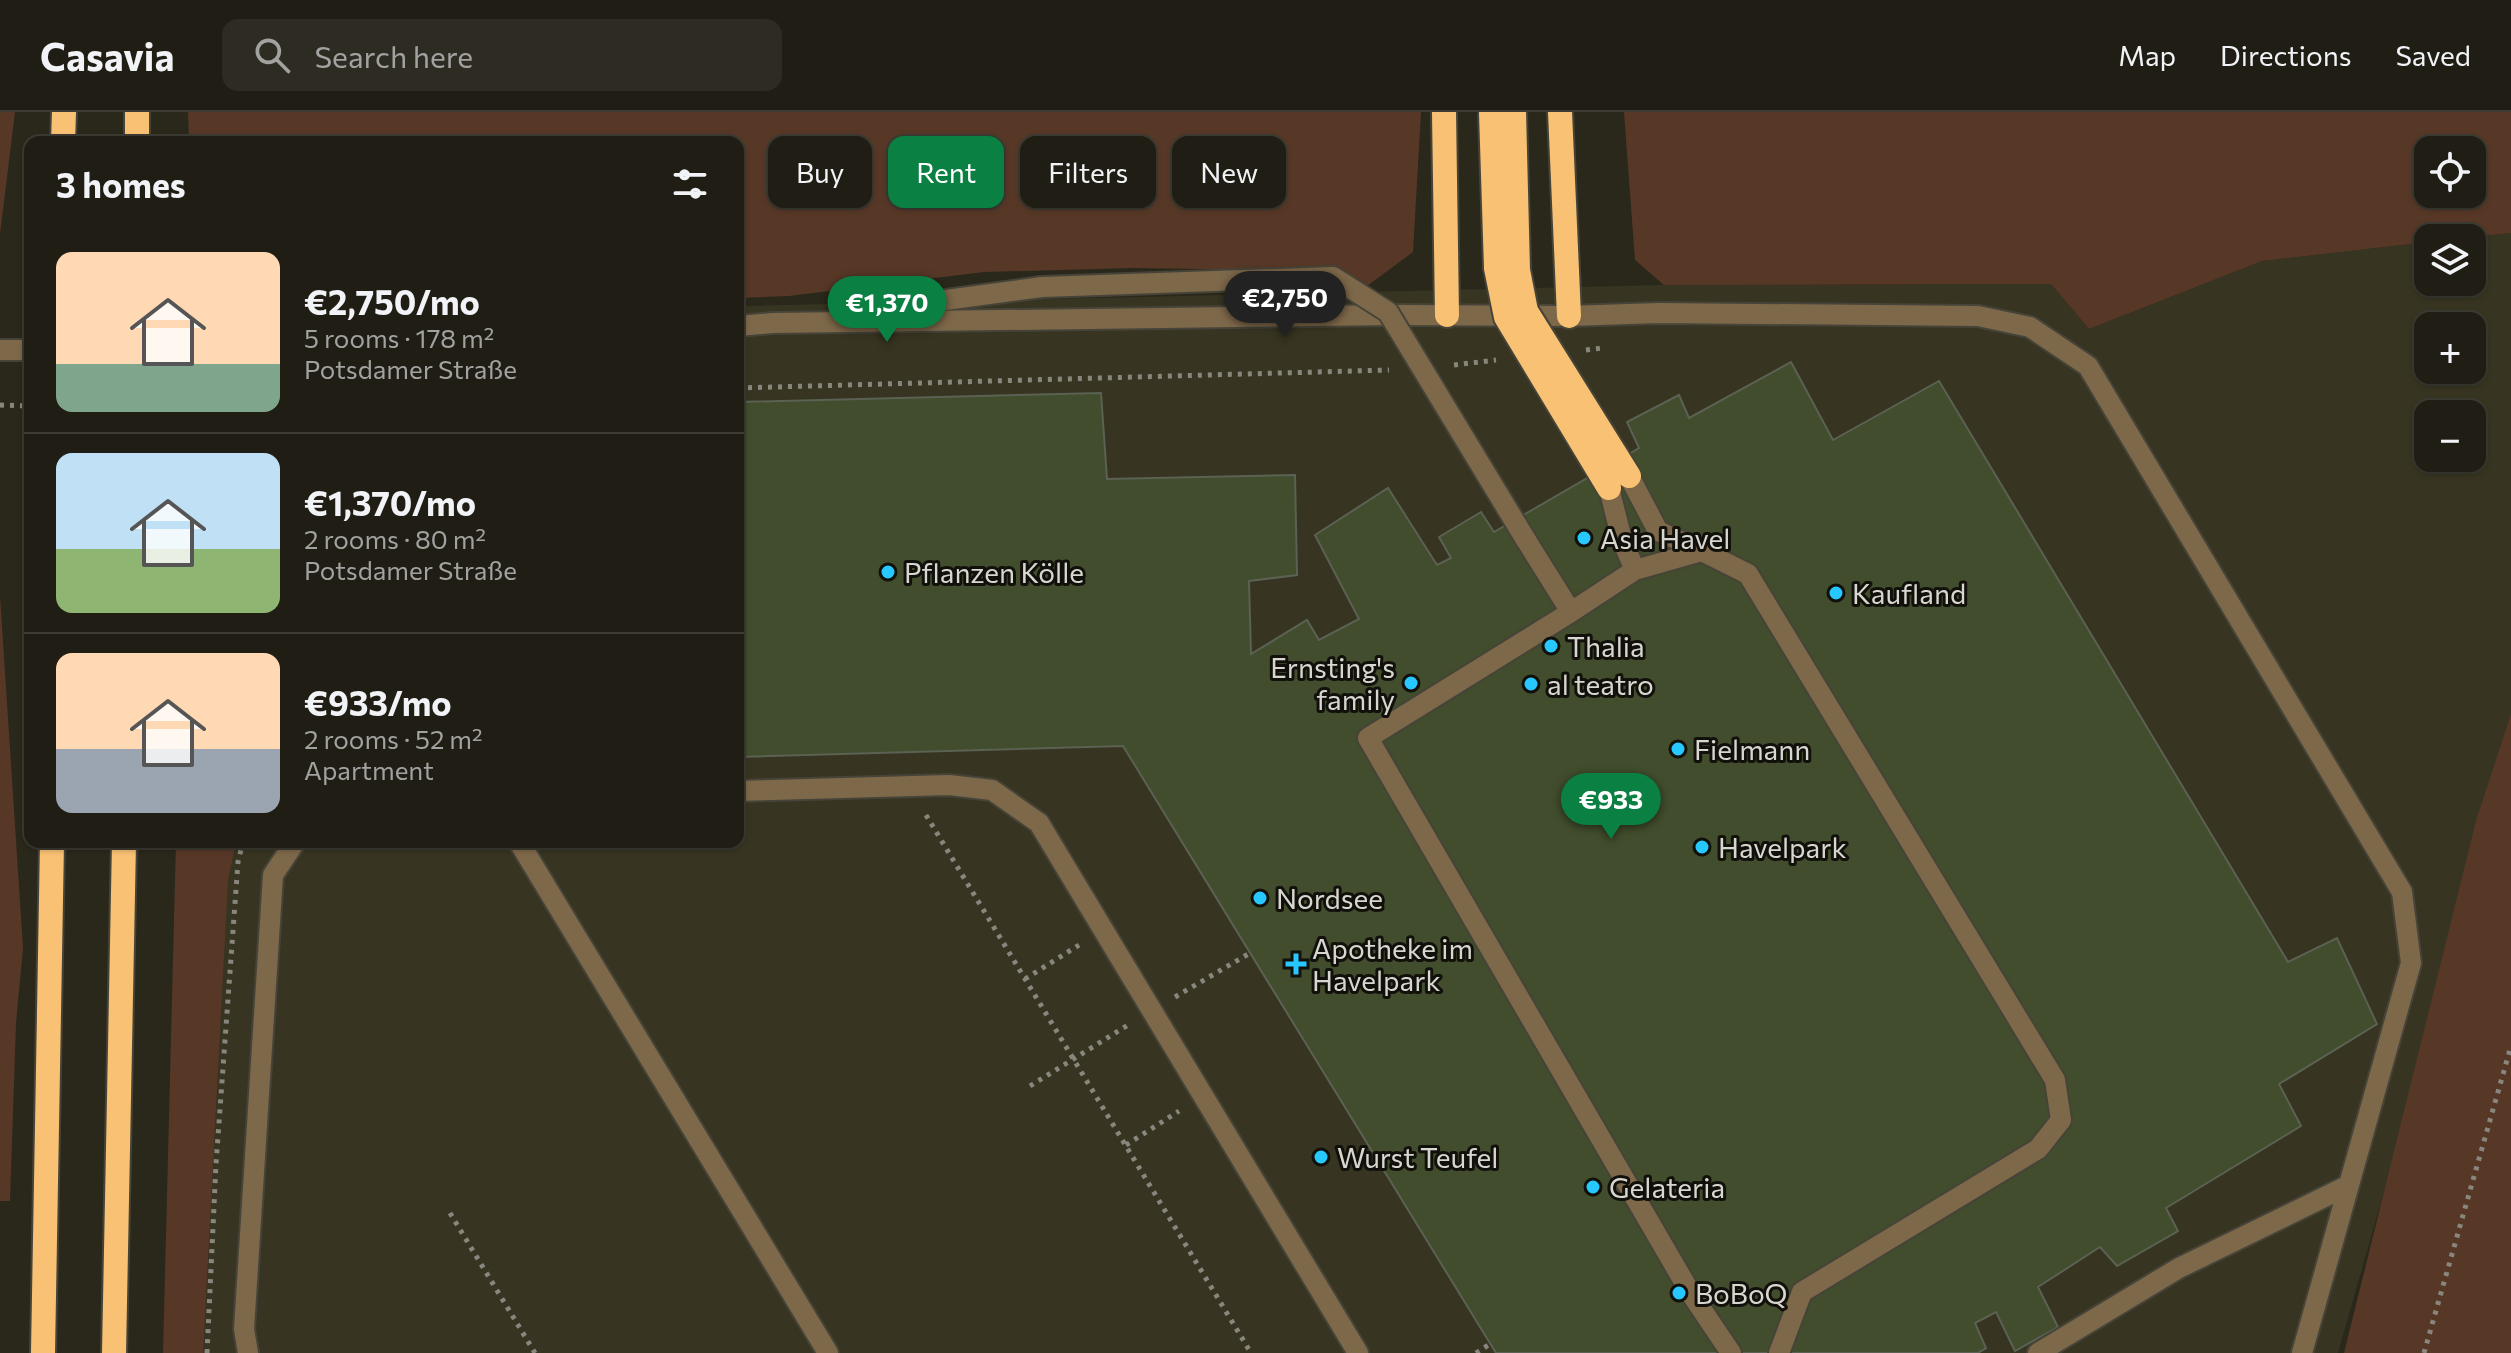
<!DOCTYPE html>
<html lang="en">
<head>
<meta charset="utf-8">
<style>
  body { margin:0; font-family:Commissioner,sans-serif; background:#2d2b22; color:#f1f3f6; height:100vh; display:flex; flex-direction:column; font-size:30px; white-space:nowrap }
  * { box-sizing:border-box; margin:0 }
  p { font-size:26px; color:#a2a2a0 }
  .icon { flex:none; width:44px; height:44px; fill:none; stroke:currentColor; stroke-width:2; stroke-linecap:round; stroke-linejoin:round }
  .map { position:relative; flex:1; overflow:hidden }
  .drawer { position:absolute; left:24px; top:24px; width:720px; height:712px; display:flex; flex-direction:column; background:#201e14; border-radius:16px; box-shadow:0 2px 6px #0004,0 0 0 2px #3d3c34 }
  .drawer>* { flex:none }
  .top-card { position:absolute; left:768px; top:24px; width:760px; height:72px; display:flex; gap:16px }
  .fabs { position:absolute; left:2414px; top:24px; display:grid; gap:16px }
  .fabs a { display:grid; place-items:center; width:72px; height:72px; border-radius:16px; background:#201e14; box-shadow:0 2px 6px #0004,0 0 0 2px #3d3c34; font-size:40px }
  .price { position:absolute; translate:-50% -68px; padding:0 18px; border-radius:28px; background:#0b8043; color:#fff; font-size:26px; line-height:52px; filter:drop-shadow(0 2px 4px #0008) }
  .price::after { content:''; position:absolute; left:50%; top:48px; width:24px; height:18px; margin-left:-12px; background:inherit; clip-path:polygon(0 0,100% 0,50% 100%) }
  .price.current { background:#222; color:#fff }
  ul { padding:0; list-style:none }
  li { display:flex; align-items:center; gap:24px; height:200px; padding:0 32px }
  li+li { border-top:2px solid #3d3c34 }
  li span { display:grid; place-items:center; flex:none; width:224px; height:160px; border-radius:16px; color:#555 }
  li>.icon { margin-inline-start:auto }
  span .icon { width:96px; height:96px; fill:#fffc; stroke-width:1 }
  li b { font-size:34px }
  h2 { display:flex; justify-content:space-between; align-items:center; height:96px; padding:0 32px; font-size:34px }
  .pill { padding:0 28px; border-radius:16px; background:#201e14; box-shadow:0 2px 6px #0004,0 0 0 2px #3d3c34; font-size:28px; line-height:72px }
  .pill.current { background:#0b8043; color:#fff }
  header { display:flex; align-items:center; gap:48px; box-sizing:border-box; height:112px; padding:0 40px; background:#201e14; border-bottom:2px solid #3d3c34 }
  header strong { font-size:38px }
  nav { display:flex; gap:44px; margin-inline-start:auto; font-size:28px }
  .search { width:560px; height:72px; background:#2d2b22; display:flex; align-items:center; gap:20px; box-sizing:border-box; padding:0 28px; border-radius:16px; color:#a2a2a0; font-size:30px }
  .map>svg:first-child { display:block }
  .built { fill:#373421; fill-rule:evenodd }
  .green { fill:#573827; fill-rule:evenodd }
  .building { fill:#414d2c; stroke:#5b6153; stroke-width:2 }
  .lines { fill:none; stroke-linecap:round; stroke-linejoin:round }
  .minor-casing { stroke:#464438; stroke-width:24 }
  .highway-casing { stroke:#464438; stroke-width:28 }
  .path { stroke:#89877d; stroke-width:5; stroke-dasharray:4 6; stroke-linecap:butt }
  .minor { stroke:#7e684a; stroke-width:20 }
  .highway { stroke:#f9c173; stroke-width:24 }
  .minor-bridge-casing { stroke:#464438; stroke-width:24; stroke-linecap:butt }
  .highway-bridge-casing { stroke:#464438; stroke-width:28; stroke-linecap:butt }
  .minor-bridge { stroke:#7e684a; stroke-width:20 }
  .highway-bridge { stroke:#f9c173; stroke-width:24 }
  .poi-dot { fill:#27c8ff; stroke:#11100b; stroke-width:3 }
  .labels { text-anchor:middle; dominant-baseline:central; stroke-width:6; stroke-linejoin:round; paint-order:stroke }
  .poi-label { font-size:28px; fill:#d8d7cf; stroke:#11100b; text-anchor:start }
</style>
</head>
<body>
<header>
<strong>Casavia</strong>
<div class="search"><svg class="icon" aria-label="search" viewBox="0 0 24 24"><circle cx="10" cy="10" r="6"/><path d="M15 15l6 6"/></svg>Search here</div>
<nav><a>Map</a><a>Directions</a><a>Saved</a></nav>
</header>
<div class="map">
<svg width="2511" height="1241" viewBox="0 0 2511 1241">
  <rect width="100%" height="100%" fill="#2a281b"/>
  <path class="built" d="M 2511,121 L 2511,635 L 2338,1241 L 193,1241 L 195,730 L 738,730 L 738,194 L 1664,173 L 2051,172 L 2089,217 L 2262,149 L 2428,130 L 2428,170 L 2472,170 L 2472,126 L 2463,126 ZM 2428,214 L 2472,214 L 2472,258 L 2428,258 ZM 2428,302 L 2472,302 L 2472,346 L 2428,346 Z"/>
  <path class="green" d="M 0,0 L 15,0 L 0,122 Z
    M 188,0 L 1421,0 L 1413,140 L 1367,174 L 1331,159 L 1131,156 L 984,160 L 789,184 L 738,186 L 738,30 L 189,30 Z
    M 1624,0 L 2511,0 L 2511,121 L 2463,126 L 2428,126 L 2428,130 L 2262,149 L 2089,217 L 2051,172 L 1664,173 L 1635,148 ZM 2428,38 L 2472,38 L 2472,82 L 2428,82 Z
    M 0,484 L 23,836 L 16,911 L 10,1089 L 0,1089 Z
    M 2511,602 L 2511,1241 L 2344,1241 L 2476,709 Z
    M 176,730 L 236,730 L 228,768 L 203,1241 L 163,1241 Z"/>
  <path class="building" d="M 1791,250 L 1833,328 L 1939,269 L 2288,850 L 2337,826 L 2377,912 L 2279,972 L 2301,1014 L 2166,1096 L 2178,1119 L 2117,1154 L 2100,1135 L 2038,1175 L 2058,1215 L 2015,1239 L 1996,1200 L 1975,1211 L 1986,1236 L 1978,1241 L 1496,1241 L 1123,634 L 738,645 L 738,290 L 1101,281 L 1107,367 L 1295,363 L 1297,463 L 1249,469 L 1251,542 L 1307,508 L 1319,528 L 1359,507 L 1315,423 L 1388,376 L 1437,453 L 1451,446 L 1439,425 L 1481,400 L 1494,420 L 1639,336 L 1627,310 L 1679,283 L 1689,306 Z"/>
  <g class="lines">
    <defs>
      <path id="minor" d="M 864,199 L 1042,175
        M 738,214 L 773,211 L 1396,203 L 1569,204 L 1659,201 L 1978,204 L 2030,215 L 2088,254 L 2402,780 L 2411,851 L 2302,1241
        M 0,238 L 30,238
        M 1629,364 L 1658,419 L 1702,439
        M 1609,376 L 1622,428 L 1635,458
        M 1526,428 L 1571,500 L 1635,458 L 1702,439 L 1748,462 L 2055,968 L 2061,1008 L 2038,1037 L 1802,1180 L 1779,1241
        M 1571,500 L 1368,626 L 1690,1180 L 1731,1241
        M 738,679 L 949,673 L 992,678 L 1039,711 L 1358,1241
        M 519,730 L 828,1241
        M 248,1241 L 244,1217 L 273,763 L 295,730
        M 2038,1241 L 2179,1156 L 2349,1073"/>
      <path id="highway" d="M 1444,0 L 1447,203
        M 1560,0 L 1569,204
        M 63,30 L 64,0
        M 137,30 L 137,0
        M 43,1241 L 52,730
        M 114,1241 L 124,730"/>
    </defs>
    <use href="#minor" class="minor-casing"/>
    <use href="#highway" class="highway-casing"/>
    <path class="path" d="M 1586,238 L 1603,236
      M 1454,253 L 1496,248
      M 738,276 L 1389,258
      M 0,293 L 30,294
      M 926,703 L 1251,1241
      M 1025,867 L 1079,833
      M 1175,885 L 1250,841
      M 1030,974 L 1128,913
      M 1126,1033 L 1179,999
      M 450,1101 L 535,1241
      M 207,1241 L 216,1052 L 238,750 L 243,730
      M 1476,1241 L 1490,1232
      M 2424,1241 L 2511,934"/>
    <use href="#minor" class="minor"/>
    <use href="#highway" class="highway"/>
    <defs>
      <path id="minor-bridge" d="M 1042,175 L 1333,165 L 1388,200 L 1526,428"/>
      <path id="highway-bridge" d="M 1491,0 L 1496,156 L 1506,205 L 1609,376
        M 1514,0 L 1518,158 L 1526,199 L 1629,364"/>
    </defs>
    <use href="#minor-bridge" class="minor-bridge-casing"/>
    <use href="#highway-bridge" class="highway-bridge-casing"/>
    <use href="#minor-bridge" class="minor-bridge"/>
    <use href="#highway-bridge" class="highway-bridge"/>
  </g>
  <g class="poi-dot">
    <circle cx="1584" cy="426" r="8"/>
    <circle cx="888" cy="460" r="8"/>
    <circle cx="1836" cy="481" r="8"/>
    <circle cx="1551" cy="534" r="8"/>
    <circle cx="1411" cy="571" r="8"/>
    <circle cx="1531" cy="572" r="8"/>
    <circle cx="1678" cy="637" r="8"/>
    <circle cx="1702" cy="735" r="8"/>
    <circle cx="1260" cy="786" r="8"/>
    <path d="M1292 840h8v8h8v8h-8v8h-8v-8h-8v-8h8z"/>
    <circle cx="1321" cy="1045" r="8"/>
    <circle cx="1593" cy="1075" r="8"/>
    <circle cx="1679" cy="1181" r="8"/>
  </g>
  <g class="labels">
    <g class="poi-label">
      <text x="1600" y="426">Asia Havel</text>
      <text x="904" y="460">Pflanzen Kölle</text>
      <text x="1852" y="481">Kaufland</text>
      <text x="1567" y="534">Thalia</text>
      <text x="1395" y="555" text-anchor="end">Ernsting's<tspan x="1395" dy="32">family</tspan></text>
      <text x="1547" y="572">al teatro</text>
      <text x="1694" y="637">Fielmann</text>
      <text x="1718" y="735">Havelpark</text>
      <text x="1276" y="786">Nordsee</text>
      <text x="1312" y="836">Apotheke im<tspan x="1312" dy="32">Havelpark</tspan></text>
      <text x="1337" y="1045">Wurst Teufel</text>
      <text x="1609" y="1075">Gelateria</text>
      <text x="1695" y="1181">BoBoQ</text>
    </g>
  </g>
</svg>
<div class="fabs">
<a><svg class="icon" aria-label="locate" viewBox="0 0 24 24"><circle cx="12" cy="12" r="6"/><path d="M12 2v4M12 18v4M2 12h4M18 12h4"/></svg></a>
<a><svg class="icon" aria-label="layers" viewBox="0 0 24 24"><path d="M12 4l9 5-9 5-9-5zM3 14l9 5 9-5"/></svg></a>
<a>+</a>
<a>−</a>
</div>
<b class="price current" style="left:1285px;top:227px">€2,750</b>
<b class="price" style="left:887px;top:232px">€1,370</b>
<b class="price" style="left:1611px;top:729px">€933</b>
<div class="top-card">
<a class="pill">Buy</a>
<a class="pill current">Rent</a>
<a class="pill">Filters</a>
<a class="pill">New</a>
</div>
<section class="drawer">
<h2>3 homes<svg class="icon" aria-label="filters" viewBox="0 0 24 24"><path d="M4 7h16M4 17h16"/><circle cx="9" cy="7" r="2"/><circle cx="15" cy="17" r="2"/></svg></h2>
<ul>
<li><span style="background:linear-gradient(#ffd9b3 70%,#7fa58c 0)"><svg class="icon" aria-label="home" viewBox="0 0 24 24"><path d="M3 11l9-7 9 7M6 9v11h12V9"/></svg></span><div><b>€2,750/mo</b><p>5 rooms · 178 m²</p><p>Potsdamer Straße</p></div></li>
<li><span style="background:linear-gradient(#bfe0f5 60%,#8fb573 0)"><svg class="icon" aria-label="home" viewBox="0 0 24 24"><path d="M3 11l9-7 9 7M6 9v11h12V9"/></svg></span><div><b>€1,370/mo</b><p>2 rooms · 80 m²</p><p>Potsdamer Straße</p></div></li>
<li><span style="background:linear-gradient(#ffd9b3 60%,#9aa5b1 0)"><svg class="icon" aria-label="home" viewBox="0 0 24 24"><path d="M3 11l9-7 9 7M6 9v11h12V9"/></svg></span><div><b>€933/mo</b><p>2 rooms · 52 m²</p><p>Apartment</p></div></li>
</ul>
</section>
</div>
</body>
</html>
